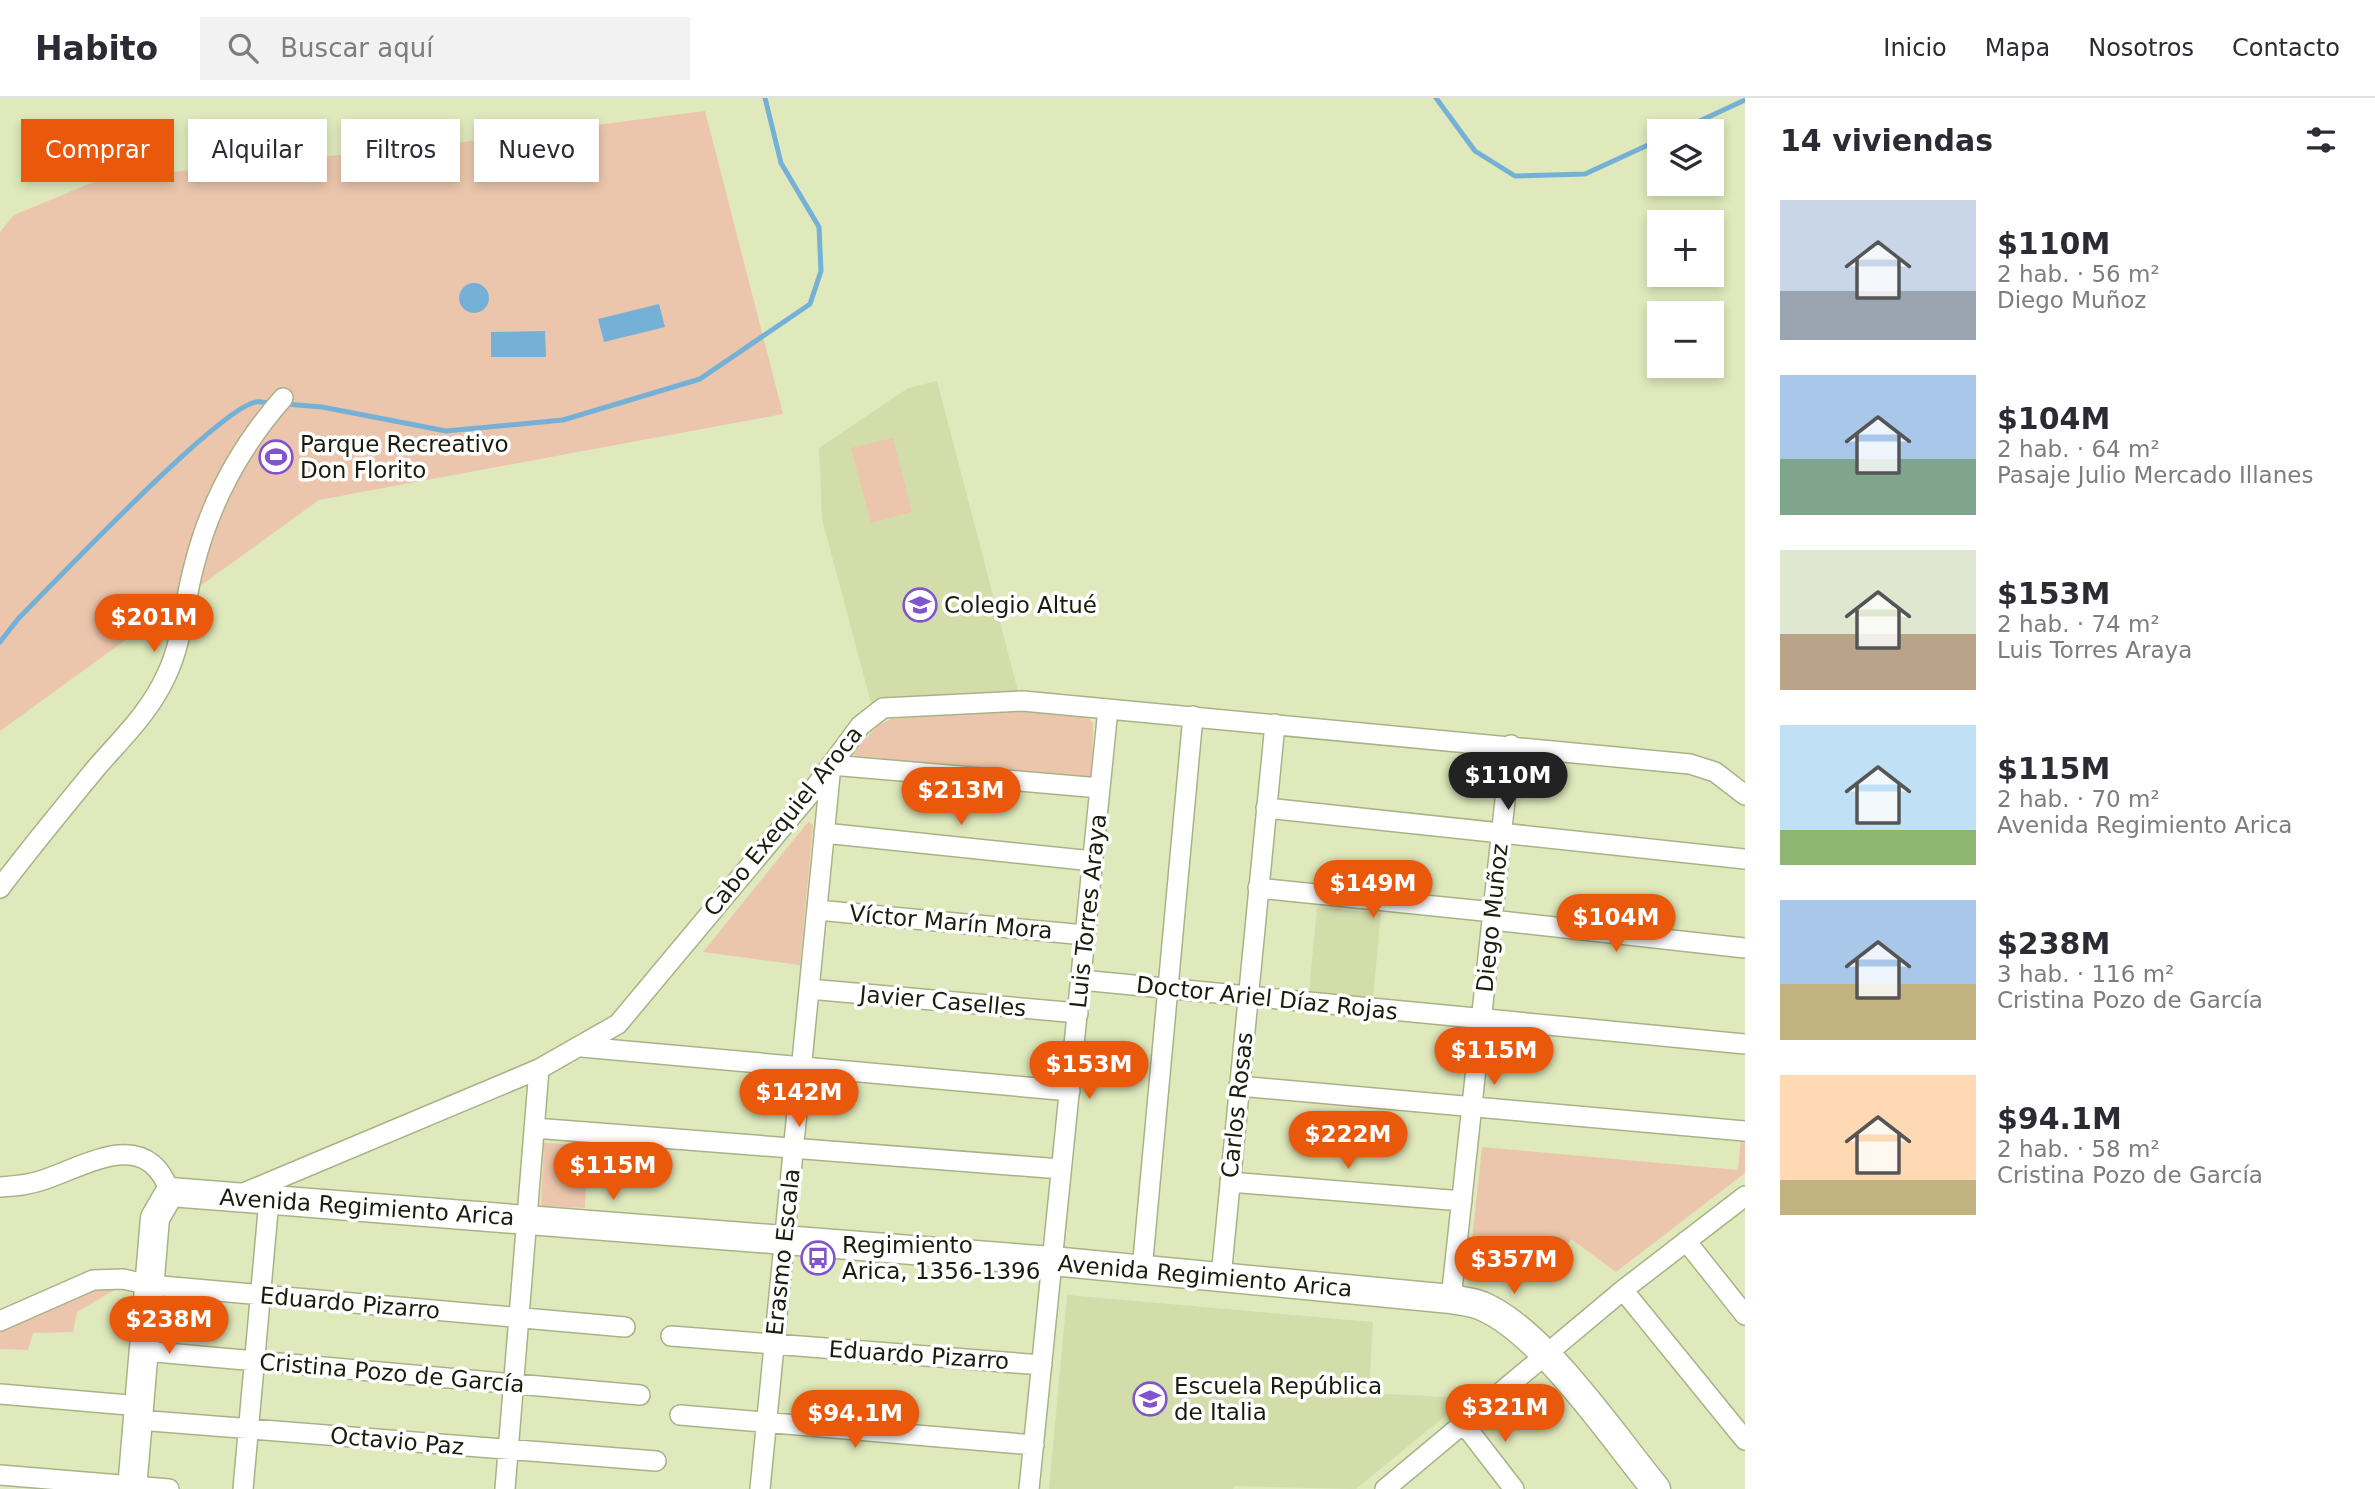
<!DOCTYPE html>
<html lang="es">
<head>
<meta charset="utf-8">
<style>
  body { margin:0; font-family:"DejaVu Sans",sans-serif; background:#f2f2f3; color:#2b2b33; height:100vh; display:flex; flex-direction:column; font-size:26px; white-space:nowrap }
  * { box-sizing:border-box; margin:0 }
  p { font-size:23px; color:#7c7c81 }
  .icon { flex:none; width:38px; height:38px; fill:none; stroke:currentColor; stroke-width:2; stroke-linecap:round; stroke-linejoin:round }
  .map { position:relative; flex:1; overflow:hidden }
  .sheet { display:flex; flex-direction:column; background:#fff; width:630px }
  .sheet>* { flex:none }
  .hud { position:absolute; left:21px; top:21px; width:665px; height:63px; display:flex; gap:14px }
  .buttons { position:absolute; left:1647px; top:21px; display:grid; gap:14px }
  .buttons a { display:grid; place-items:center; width:77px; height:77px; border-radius:0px; background:#fff; box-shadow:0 4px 10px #0003; font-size:35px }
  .price { position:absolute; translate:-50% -60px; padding:0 16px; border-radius:24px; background:#ea580c; color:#fff; font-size:23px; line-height:46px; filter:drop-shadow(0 2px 4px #0008) }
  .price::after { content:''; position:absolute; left:50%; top:42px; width:21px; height:16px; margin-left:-10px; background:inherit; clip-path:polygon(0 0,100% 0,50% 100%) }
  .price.current { background:#222; color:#fff }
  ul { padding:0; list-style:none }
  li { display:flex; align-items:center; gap:21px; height:175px; padding:0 35px }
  li span { display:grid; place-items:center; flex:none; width:196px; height:140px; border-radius:0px; color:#555 }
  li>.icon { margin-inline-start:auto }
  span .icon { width:84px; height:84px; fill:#fffc; stroke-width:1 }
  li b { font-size:30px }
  h2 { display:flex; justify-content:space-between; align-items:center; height:84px; padding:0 35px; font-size:30px }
  .chip { padding:0 24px; border-radius:0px; background:#fff; box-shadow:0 4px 10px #0003; font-size:24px; line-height:63px }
  .chip.current { background:#ea580c; color:#fff }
  header { display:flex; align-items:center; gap:42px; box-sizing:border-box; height:98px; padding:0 35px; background:#fff; border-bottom:2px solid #e1e1e2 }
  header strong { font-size:33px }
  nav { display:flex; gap:38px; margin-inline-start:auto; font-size:24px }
  .search { width:490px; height:63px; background:#f2f2f3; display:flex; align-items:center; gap:18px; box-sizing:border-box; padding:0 24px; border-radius:0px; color:#7c7c81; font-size:26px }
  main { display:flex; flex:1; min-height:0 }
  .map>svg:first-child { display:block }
  .built { fill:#d3ddaa }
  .green { fill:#ebc6ac }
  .water { fill:#75b1d7 }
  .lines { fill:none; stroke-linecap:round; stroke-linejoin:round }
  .stream { stroke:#75b1d7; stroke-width:5 }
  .street-casing { stroke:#a9b287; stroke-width:22 }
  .secondary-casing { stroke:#a9b287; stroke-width:31 }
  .street { stroke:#fff; stroke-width:19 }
  .secondary { stroke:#fff; stroke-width:28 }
  .labels { text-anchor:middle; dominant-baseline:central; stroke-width:7; stroke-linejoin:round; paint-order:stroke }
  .poi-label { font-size:23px; fill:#1a1c0c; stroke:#fff; text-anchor:start }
  .street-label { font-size:23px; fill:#1a1c0c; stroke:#fff }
</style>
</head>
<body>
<header>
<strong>Habito</strong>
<div class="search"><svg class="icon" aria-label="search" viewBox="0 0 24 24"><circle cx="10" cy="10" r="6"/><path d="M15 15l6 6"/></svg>Buscar aquí</div>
<nav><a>Inicio</a><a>Mapa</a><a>Nosotros</a><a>Contacto</a></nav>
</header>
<main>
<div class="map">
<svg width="1745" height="1391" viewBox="0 0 1745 1391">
  <rect width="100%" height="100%" fill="#e0e9bc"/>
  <path class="built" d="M 937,283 L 1018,593 L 871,605 L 822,421 L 819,350 L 908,290 Z
    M 1317,809 L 1381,815 L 1373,900 L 1309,893 Z
    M 1067,1197 L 1373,1224 L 1369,1295 L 1467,1300 L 1356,1391 L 1234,1388 L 1233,1391 L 1049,1391 Z"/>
  <path class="green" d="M 705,13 L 783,316 L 319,402 L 0,633 L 0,134 L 14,117 L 101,81 L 439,47 Z
    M 893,340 L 912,414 L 871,425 L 851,350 Z
    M 1026,612 L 1088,619 L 1093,625 L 1092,683 L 850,657 L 879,627 L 891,621 Z
    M 808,724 L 813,727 L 800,867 L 703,854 Z
    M 1741,1038 L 1745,1038 L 1745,1075 L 1616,1174 L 1571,1141 L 1549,1172 L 1531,1164 L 1523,1153 L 1472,1141 L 1482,1049 L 1738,1072 Z
    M 544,1045 L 588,1047 L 585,1110 L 541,1108 Z
    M 95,1186 L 121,1188 L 77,1214 L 73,1234 L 33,1235 L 28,1252 L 0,1251 L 0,1229 Z"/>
  <path class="water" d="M459 200a15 15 0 1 1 30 0a15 15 0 1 1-30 0Z
    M 659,206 L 665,229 L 604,244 L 598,221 Z
    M 545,233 L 546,259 L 491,259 L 491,234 Z"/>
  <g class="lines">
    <path class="stream" d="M 1436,0 L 1475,53 L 1515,78 L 1585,76 L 1659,42
      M 1678,33 L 1745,2
      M 285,306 L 322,309 L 446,333 L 563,322 L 700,281 L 810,206 L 821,173 L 819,129 L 781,65 L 765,0
      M 0,544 L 18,521 C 54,485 219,310 256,304 C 260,303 267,305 272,305"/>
    <defs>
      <path id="street" d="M 1266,710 L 1745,761
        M 824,735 L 1093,763
        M 0,790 C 31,749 64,709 97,669 C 123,639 150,614 167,576 C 183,542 184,504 194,468 C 210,404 240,349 283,300
        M 1258,790 L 1493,814
        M 817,812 L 1085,837
        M 1492,822 L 1745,850
        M 1081,882 L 1745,946
        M 809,891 L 1078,915
        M 582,949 L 1070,993
        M 1239,988 L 1745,1033
        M 534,1030 L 1061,1071
        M 1230,1084 L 1462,1103
        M 0,1089 C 15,1088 29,1087 43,1082 C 88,1067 146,1028 170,1094
        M 239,1097 L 539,971 L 618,926 L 810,696 L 860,628 L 883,610 L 1023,603 L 1690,666 L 1715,674 L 1745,697
        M 1686,1143 L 1745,1217
        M 1142,1172 L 1193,618
        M 1221,1179 L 1275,626
        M 1623,1192 L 1745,1342
        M 1451,1201 L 1511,647
        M 0,1223 L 93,1182 L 123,1181 L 150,1187 L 625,1229
        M 671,1238 L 1042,1267
        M 144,1253 L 640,1297
        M 0,1296 L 140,1308
        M 680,1317 L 1034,1347
        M 138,1322 L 656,1363
        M 1463,1325 L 1514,1391
        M 0,1377 L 169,1391
        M 243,1391 L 269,1102
        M 505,1391 L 539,971
        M 760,1391 L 831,667 L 1100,690
        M 1029,1391 L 1108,611
        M 1385,1391 L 1623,1192 L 1745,1098"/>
      <path id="secondary" d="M 132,1391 L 155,1120 L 170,1094 L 1052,1163 L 1451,1201 C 1461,1203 1473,1204 1482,1208 C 1542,1233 1614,1340 1656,1391"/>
    </defs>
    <use href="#street" class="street-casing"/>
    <use href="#secondary" class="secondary-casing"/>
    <use href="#street" class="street"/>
    <use href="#secondary" class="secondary"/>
  </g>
  <defs>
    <symbol id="stadium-ring" viewBox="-11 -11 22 22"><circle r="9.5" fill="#fff" stroke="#8054cd" stroke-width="1.5"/><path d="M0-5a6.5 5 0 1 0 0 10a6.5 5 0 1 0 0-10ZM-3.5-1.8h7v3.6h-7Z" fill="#8054cd"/></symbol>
    <symbol id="school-ring" viewBox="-11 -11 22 22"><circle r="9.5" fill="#fff" stroke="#8054cd" stroke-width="1.5"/><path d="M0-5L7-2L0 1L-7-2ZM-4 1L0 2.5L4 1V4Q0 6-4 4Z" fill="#8054cd"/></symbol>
    <symbol id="bus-ring" viewBox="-11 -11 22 22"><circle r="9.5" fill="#fff" stroke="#8054cd" stroke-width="1.5"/><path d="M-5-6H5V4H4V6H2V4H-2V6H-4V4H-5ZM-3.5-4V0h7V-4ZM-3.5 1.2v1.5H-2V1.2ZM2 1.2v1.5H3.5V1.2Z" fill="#8054cd"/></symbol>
  </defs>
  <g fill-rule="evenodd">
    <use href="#stadium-ring" x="257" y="340" width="38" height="38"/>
    <use href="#school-ring" x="901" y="488" width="38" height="38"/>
    <use href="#bus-ring" x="799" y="1141" width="38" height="38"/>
    <use href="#school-ring" x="1131" y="1282" width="38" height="38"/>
  </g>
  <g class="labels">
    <g class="poi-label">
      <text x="300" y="346">Parque Recreativo<tspan x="300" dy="26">Don Florito</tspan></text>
      <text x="944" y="507">Colegio Altué</text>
      <text x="842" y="1147">Regimiento<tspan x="842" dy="26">Arica, 1356-1396</tspan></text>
      <text x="1174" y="1288">Escuela República<tspan x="1174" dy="26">de Italia</tspan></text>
    </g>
    <g class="street-label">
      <text transform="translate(783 723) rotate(-51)">Cabo Exequiel Aroca</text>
      <text transform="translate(1088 813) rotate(-84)">Luis Torres Araya</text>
      <text transform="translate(1492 820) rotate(-84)">Diego Muñoz</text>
      <text transform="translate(951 824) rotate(5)">Víctor Marín Mora</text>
      <text transform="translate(1267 900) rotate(6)">Doctor Ariel Díaz Rojas</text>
      <text transform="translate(943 903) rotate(5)">Javier Caselles</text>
      <text transform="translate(1237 1007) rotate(-84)">Carlos Rosas</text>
      <text transform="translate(367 1109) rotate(4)">Avenida Regimiento Arica</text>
      <text transform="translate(783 1154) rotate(-84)">Erasmo Escala</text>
      <text transform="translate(1205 1178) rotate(5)">Avenida Regimiento Arica</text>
      <text transform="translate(350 1205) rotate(5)">Eduardo Pizarro</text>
      <text transform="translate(919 1257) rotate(4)">Eduardo Pizarro</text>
      <text transform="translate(392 1275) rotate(5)">Cristina Pozo de García</text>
      <text transform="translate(397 1343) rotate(5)">Octavio Paz</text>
    </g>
  </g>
</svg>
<div class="buttons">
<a><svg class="icon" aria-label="layers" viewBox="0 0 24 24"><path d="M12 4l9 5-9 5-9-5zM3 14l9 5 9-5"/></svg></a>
<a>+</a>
<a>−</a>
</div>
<b class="price" style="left:154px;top:556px">$201M</b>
<b class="price current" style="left:1508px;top:714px">$110M</b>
<b class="price" style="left:961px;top:729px">$213M</b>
<b class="price" style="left:1373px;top:822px">$149M</b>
<b class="price" style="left:1616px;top:856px">$104M</b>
<b class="price" style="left:1494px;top:989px">$115M</b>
<b class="price" style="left:1089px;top:1003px">$153M</b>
<b class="price" style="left:799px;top:1031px">$142M</b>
<b class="price" style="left:1348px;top:1073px">$222M</b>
<b class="price" style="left:613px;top:1104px">$115M</b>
<b class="price" style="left:1514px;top:1198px">$357M</b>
<b class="price" style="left:169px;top:1258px">$238M</b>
<b class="price" style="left:1505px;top:1346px">$321M</b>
<b class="price" style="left:855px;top:1352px">$94.1M</b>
<div class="hud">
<a class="chip current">Comprar</a>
<a class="chip">Alquilar</a>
<a class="chip">Filtros</a>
<a class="chip">Nuevo</a>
</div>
</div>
<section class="sheet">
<h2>14 viviendas<svg class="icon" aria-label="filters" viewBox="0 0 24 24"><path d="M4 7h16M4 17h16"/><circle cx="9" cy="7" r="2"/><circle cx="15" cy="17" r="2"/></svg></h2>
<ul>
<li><span style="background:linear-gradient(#c9d6e8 65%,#9aa5b1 0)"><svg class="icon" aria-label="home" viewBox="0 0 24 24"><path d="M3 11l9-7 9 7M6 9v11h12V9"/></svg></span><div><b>$110M</b><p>2 hab. · 56 m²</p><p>Diego Muñoz</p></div></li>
<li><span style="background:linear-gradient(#a9c7e8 60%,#7fa58c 0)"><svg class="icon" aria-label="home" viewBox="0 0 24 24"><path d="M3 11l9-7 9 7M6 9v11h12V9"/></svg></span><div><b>$104M</b><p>2 hab. · 64 m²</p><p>Pasaje Julio Mercado Illanes</p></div></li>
<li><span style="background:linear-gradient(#dfe7d0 60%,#b9a48a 0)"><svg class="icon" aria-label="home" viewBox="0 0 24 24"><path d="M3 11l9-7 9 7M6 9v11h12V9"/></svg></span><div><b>$153M</b><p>2 hab. · 74 m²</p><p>Luis Torres Araya</p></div></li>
<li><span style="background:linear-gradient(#bfe0f5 75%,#8fb573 0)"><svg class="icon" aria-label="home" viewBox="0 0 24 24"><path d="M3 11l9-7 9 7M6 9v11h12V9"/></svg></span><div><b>$115M</b><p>2 hab. · 70 m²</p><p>Avenida Regimiento Arica</p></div></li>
<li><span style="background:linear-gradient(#a9c7e8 60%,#c2b280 0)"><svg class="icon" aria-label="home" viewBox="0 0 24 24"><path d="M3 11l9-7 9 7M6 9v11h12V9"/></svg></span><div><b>$238M</b><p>3 hab. · 116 m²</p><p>Cristina Pozo de García</p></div></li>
<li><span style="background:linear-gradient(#ffd9b3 75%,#c2b280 0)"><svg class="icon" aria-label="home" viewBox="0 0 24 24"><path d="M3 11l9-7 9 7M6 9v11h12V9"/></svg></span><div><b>$94.1M</b><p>2 hab. · 58 m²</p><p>Cristina Pozo de García</p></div></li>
</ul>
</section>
</main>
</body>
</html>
